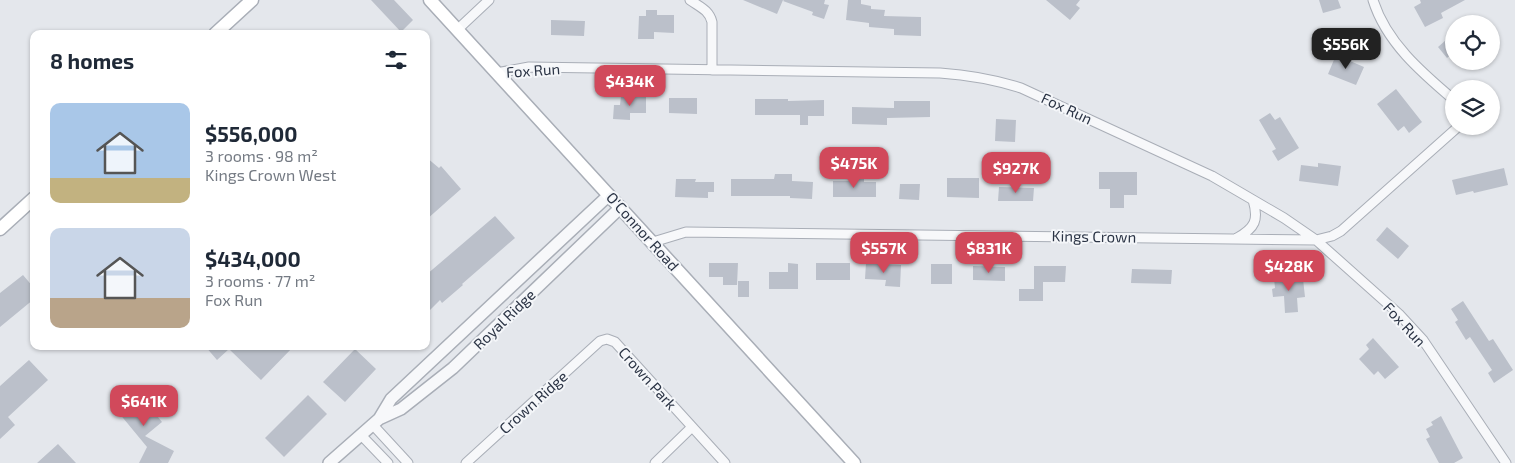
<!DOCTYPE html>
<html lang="en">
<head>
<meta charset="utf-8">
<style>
  body { margin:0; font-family:"Exo 2",sans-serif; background:#f2f2f3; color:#1f2937; height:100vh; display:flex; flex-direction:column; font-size:19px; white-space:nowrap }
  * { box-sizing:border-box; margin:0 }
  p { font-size:16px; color:#747a83 }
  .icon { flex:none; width:28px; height:28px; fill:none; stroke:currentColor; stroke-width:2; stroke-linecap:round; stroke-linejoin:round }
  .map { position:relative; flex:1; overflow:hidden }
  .drawer { position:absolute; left:30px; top:30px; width:400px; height:320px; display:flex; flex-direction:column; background:#fff; border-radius:10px; box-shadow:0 1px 4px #0004 }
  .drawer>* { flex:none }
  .tools { position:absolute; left:1445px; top:15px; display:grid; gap:10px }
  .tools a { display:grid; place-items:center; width:55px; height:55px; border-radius:50%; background:#fff; box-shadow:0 1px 4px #0004; font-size:25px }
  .price { position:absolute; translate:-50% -42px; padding:0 11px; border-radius:10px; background:#d1495b; color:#fff; font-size:16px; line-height:32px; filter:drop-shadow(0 1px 2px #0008) }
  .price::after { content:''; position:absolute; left:50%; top:30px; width:15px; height:11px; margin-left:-8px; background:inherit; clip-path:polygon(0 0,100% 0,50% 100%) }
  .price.selected { background:#222; color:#fff }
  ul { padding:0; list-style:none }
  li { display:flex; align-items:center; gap:15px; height:125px; padding:0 20px }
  li span { display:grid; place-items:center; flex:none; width:140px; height:100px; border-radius:10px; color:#555 }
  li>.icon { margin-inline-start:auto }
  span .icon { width:60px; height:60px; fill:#fffc; stroke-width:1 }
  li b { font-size:21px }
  h2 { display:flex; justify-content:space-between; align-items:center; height:60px; padding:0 20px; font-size:21px }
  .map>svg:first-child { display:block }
  .building { fill:#bbc0ca }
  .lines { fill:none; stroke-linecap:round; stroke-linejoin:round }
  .minor-casing { stroke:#a9aeb7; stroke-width:11 }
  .tertiary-casing { stroke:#a9aeb7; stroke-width:14 }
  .secondary-casing { stroke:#a9aeb7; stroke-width:15 }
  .minor { stroke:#f7f8fa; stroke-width:9 }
  .tertiary { stroke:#f7f8fa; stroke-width:11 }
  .secondary { stroke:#fff; stroke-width:12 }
  .labels { text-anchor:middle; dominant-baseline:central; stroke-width:4; stroke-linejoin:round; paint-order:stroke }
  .street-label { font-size:15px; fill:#2b3445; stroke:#f4f6f9 }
</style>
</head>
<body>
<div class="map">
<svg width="1515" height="463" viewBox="0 0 1515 463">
  <rect width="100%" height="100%" fill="#e4e7ec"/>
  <path class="building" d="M 371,0 L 394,0 L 413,20 L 401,32 Z
    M 743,0 L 783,0 L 777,14 Z
    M 784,0 L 825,0 L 824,4 L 829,5 L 824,19 L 812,15 L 813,12 L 783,1 Z
    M 848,0 L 861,0 L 861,4 L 871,6 L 871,9 L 885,10 L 884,16 L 921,17 L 921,36 L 894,35 L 894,29 L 869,27 L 869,23 L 846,20 Z
    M 1046,0 L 1080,0 L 1076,5 L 1080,8 L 1070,20 Z
    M 1319,0 L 1338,0 L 1341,8 L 1323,13 Z
    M 1420,0 L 1465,0 L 1441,13 L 1443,18 L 1425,27 L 1414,7 L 1421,3 Z
    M 646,10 L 657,10 L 657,15 L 674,15 L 674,33 L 654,32 L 654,39 L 638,39 L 639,16 L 646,16 Z
    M 551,20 L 585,21 L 584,36 L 551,35 Z
    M 1454,33 L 1454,52 L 1447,58 L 1438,47 Z
    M 1336,55 L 1364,67 L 1356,85 L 1328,74 Z
    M 1396,89 L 1422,122 L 1409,133 L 1404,126 L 1398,131 L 1377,104 Z
    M 621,96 L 646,97 L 646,113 L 630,113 L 630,120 L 613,119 L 614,105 L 620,105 Z
    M 669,98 L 697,98 L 697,114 L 669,113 Z
    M 755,99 L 788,99 L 788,101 L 824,100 L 824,116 L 808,116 L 808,125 L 800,125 L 800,115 L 755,115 Z
    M 894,101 L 930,101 L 930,117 L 887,118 L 887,125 L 852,124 L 852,107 L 894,108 Z
    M 1270,113 L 1275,120 L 1280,117 L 1299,148 L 1278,161 L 1272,151 L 1276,149 L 1259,120 Z
    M 996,119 L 1016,120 L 1015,142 L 995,141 Z
    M 426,157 L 439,168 L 441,166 L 461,189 L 426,220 Z
    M 1318,163 L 1341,166 L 1338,186 L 1299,181 L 1301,165 L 1318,167 Z
    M 1504,168 L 1508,185 L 1474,193 L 1473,191 L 1456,195 L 1452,180 Z
    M 1099,172 L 1137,172 L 1137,195 L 1124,195 L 1124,208 L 1110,208 L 1110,189 L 1099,189 Z
    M 775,174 L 792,174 L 792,181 L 813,182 L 812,199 L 790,198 L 790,196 L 731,196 L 731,179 L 774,179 Z
    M 851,177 L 864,178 L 864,182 L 876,182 L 876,197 L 833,197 L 833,181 L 851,181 Z
    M 947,178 L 979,178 L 979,198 L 947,197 Z
    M 676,179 L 696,179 L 695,182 L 714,182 L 714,192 L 708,192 L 708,198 L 675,197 Z
    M 900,184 L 920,184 L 919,200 L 899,199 Z
    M 999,187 L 1034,188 L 1033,201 L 998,201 Z
    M 495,216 L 515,238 L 462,284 L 463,285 L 442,303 L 440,300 L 426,314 L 426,275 Z
    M 1387,227 L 1409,246 L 1398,259 L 1376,240 Z
    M 709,263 L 738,263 L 737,285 L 723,285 L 723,277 L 709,277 Z
    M 788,263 L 798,264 L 798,289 L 769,289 L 769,272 L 788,272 Z
    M 816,263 L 850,263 L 850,280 L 816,280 Z
    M 866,263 L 901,265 L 900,287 L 885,286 L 886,280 L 865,279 Z
    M 931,264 L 952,264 L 952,284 L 931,284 Z
    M 973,266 L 1005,267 L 1005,281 L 973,280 Z
    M 1034,266 L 1066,266 L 1065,282 L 1043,282 L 1043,301 L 1019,301 L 1019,289 L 1034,289 Z
    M 1132,269 L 1172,270 L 1171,284 L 1131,283 Z
    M 23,275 L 34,288 L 34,299 L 0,327 L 0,293 Z
    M 1292,276 L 1293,280 L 1303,279 L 1305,297 L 1297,298 L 1298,312 L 1285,313 L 1284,296 L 1273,297 L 1272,289 L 1275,288 L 1274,278 Z
    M 738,281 L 749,281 L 749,297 L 738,297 Z
    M 1463,301 L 1489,341 L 1493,339 L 1513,370 L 1494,383 L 1488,373 L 1492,370 L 1470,337 L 1466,340 L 1455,322 L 1458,320 L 1451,309 Z
    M 1373,338 L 1399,367 L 1385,379 L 1378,371 L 1374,375 L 1359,359 L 1369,349 L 1366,345 Z
    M 205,346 L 294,346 L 261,380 L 229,349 L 217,360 Z
    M 355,349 L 376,369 L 345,402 L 323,382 Z
    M 29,360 L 48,380 L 8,417 L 15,425 L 0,439 L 0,386 Z
    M 136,390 L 162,422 L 145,436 L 174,451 L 168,463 L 139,463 L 147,447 L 114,407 Z
    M 308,395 L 327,414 L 284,457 L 265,438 Z
    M 1441,416 L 1463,458 L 1454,463 L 1439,463 L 1426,439 L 1430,437 L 1426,429 L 1433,425 L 1431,422 Z
    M 58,444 L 76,463 L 37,463 Z"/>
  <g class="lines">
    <defs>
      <path id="minor" d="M 690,0 C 700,7 709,10 712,22 L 712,70
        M 1373,0 C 1386,42 1421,72 1454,100
        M 457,30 L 489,0
        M 496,73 L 529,67 L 940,73 C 969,75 993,79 1021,88 L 1212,176 L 1284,218 L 1316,240 L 1399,314 L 1423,340 L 1506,463
        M 1237,238 C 1255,228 1259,220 1253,200
        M 653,242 L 686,232 L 1316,240 L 1332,236 L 1341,231 L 1459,126
        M 373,425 L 408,463
        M 361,435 L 388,463
        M 466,463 L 600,341 L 607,339 L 615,342 L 725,463
        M 655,463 L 692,427"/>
      <path id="tertiary" d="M 379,419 L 391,399 L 609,195
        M 329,463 L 379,419 L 401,409 L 453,368 L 621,207"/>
      <path id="secondary" d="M 430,0 L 854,463
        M 215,34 L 252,0
        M 0,229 L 34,198"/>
    </defs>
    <use href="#minor" class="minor-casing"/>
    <use href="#tertiary" class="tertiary-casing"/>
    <use href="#secondary" class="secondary-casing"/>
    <use href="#minor" class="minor"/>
    <use href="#tertiary" class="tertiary"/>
    <use href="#secondary" class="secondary"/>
  </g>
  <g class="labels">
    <g class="street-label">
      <text transform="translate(533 70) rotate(-4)">Fox Run</text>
      <text transform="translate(1067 108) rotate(25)">Fox Run</text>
      <text transform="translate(643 231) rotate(48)">O'Connor Road</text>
      <text transform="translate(1094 236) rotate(1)">Kings Crown</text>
      <text transform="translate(504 319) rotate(-44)">Royal Ridge</text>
      <text transform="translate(1405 324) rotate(47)">Fox Run</text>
      <text transform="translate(648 378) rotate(48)">Crown Park</text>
      <text transform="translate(533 402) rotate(-42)">Crown Ridge</text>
    </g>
  </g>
</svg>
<div class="tools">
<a><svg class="icon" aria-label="locate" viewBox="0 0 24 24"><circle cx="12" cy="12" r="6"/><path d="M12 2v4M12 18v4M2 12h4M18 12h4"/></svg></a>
<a><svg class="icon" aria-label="layers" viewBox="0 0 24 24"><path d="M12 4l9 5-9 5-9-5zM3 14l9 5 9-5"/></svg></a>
</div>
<b class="price selected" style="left:1346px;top:70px">$556K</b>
<b class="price" style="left:630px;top:107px">$434K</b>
<b class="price" style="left:854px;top:189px">$475K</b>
<b class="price" style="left:1016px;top:194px">$927K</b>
<b class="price" style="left:884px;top:274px">$557K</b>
<b class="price" style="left:989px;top:274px">$831K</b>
<b class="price" style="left:1289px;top:292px">$428K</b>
<b class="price" style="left:144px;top:427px">$641K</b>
<section class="drawer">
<h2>8 homes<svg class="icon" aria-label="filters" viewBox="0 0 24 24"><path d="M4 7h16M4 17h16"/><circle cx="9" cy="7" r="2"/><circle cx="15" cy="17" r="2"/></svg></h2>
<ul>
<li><span style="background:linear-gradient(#a9c7e8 75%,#c2b280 0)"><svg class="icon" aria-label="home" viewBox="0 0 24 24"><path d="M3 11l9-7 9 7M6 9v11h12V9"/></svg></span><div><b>$556,000</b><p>3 rooms · 98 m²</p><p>Kings Crown West</p></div></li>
<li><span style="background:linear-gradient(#c9d6e8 70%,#b9a48a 0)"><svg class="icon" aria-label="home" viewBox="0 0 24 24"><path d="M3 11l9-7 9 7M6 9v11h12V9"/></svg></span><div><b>$434,000</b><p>3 rooms · 77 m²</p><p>Fox Run</p></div></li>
</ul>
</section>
</div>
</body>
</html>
